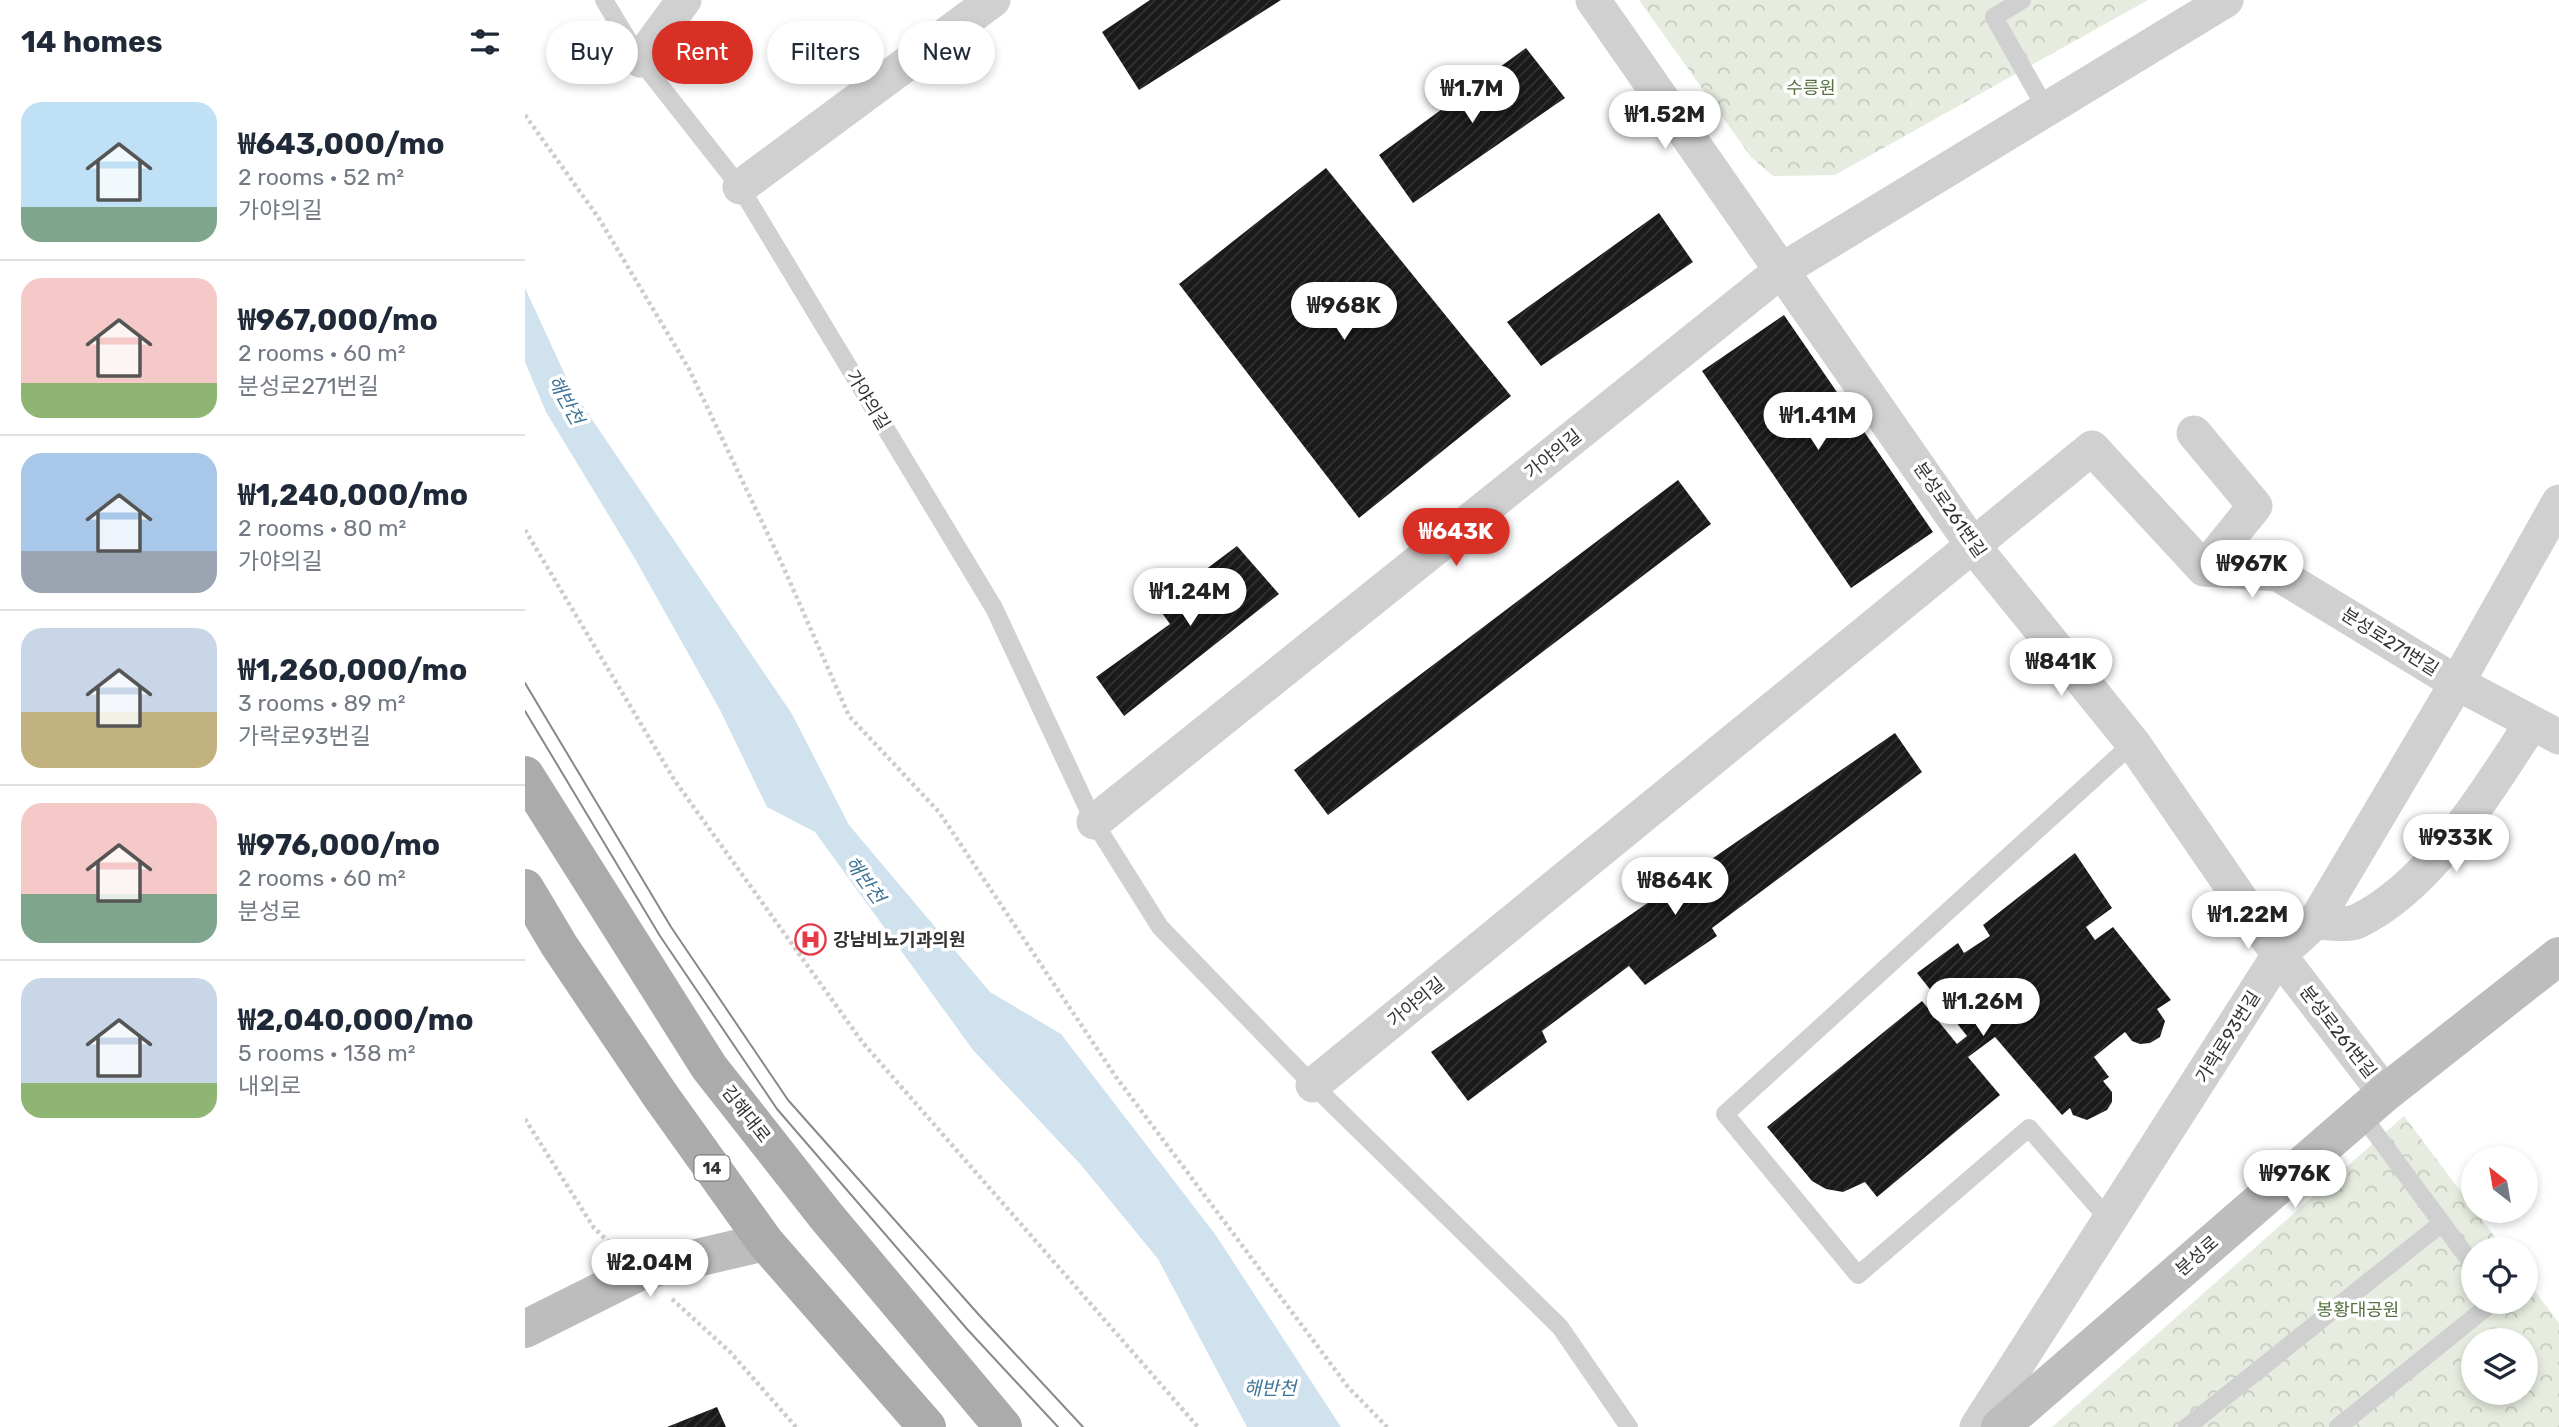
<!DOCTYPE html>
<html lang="en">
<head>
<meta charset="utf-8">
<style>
  body { margin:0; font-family:Rubik,"Noto Sans KR",sans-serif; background:#f2f2f3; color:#1f2937; height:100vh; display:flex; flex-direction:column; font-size:26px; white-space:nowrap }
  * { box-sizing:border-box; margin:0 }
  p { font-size:23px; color:#747a83 }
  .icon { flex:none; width:38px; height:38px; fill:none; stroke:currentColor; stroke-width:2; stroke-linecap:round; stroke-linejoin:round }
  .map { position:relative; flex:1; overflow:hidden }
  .sheet { display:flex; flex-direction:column; background:#fff; width:525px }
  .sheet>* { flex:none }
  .hud { position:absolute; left:21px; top:21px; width:665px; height:63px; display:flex; gap:14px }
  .needle { width:46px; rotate:329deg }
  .buttons { position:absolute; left:1936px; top:1146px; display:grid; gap:14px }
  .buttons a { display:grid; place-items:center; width:77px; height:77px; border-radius:50%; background:#fff; box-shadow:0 4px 10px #0003; font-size:35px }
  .price { position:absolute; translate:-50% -60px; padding:0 16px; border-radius:24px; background:#fff; color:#222; font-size:23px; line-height:46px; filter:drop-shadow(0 2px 4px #0008) }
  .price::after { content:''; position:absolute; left:50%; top:42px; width:21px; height:16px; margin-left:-10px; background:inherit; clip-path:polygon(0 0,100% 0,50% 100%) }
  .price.active { background:#d93025; color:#fff }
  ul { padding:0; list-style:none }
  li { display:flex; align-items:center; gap:21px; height:175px; padding:0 21px }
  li+li { border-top:2px solid #e0e1e3 }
  li span { display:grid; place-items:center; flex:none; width:196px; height:140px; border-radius:21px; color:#555 }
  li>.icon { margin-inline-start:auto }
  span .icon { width:84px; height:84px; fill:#fffc; stroke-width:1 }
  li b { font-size:30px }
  h2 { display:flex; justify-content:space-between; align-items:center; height:84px; padding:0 21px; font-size:30px }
  .chip { padding:0 24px; border-radius:32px; background:#fff; box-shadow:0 4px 10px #0003; font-size:24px; line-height:63px }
  .chip.active { background:#d93025; color:#fff }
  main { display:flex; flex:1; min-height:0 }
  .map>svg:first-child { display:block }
  .park { fill:url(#park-crowns); fill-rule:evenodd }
  .water { fill:#cfe2ee }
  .building { fill:url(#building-hatch) }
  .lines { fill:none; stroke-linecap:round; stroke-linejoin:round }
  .path { stroke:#cdcdcd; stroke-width:4.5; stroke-dasharray:3.5 3.5; stroke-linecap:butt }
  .lane { stroke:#d0d0d0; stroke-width:18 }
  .street { stroke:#d0d0d0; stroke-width:35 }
  .secondary { stroke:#bdbdbd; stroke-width:38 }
  .primary { stroke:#ababab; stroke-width:38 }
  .tram { stroke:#888; stroke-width:2 }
  .labels { text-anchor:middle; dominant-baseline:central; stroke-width:7; stroke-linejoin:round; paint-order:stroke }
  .shield { fill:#fff; stroke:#707070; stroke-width:2 }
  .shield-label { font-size:16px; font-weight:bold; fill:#333 }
  .park-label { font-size:18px; fill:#56703f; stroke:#fff }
  .street-label { font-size:18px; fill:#333; stroke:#fff }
  .poi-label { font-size:18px; font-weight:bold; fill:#333; stroke:#fff; text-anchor:start }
  .water-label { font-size:19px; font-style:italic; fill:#3f7597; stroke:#fff }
</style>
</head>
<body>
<main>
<section class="sheet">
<h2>14 homes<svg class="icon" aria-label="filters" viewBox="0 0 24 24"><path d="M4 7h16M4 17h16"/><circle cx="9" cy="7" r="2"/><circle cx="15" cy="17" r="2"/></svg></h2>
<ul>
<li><span style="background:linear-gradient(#bfe0f5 75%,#7fa58c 0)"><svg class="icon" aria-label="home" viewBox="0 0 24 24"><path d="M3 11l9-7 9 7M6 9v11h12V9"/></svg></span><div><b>₩643,000/mo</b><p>2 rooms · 52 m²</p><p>가야의길</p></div></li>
<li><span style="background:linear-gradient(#f6c9c9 75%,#8fb573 0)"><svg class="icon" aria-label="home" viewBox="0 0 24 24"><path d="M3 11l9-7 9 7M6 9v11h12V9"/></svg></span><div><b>₩967,000/mo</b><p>2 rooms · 60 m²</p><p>분성로271번길</p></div></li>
<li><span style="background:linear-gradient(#a9c7e8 70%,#9aa5b1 0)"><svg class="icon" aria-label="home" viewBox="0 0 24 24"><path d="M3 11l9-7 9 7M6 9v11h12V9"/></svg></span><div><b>₩1,240,000/mo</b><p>2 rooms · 80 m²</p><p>가야의길</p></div></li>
<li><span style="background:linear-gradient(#c9d6e8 60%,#c2b280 0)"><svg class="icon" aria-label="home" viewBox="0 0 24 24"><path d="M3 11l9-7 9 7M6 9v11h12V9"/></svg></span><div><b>₩1,260,000/mo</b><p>3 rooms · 89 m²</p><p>가락로93번길</p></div></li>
<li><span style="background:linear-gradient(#f6c9c9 65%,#7fa58c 0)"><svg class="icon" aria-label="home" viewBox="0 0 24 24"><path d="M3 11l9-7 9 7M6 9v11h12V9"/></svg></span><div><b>₩976,000/mo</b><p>2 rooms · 60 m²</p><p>분성로</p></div></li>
<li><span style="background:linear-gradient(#c9d6e8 75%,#8fb573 0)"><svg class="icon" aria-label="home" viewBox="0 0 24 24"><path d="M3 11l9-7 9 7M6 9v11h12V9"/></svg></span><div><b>₩2,040,000/mo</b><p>5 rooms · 138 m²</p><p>내외로</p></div></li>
</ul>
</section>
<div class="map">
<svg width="2034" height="1427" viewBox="0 0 2034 1427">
  <defs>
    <pattern id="park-crowns" width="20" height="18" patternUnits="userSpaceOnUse" patternTransform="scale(1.75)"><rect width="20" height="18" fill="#e6ecdf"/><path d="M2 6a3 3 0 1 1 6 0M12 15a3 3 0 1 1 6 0" fill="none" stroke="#c6cbc0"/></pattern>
    <pattern id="building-hatch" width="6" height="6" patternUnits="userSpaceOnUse" patternTransform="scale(1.75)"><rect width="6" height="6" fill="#1a1a1a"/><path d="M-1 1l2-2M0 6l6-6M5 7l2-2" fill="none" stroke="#333"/></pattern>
  </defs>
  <rect width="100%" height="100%" fill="#fff"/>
  <path class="park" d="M 1114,0 L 1623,0 L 1310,175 L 1248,176 L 1226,157 Z
    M 1879,1116 L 1979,1249 L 1948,1250 L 1948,1302 L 2000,1302 L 2000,1278 L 2034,1323 L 2034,1427 L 1527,1427 ZM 1948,1340 L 2000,1340 L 2000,1393 L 1948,1393 Z"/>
  <path class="water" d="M 0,288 L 47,390 L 267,714 L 324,825 L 465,992 L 536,1034 L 690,1234 L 816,1427 L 722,1427 L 633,1259 L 556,1165 L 448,1050 L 290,832 L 242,807 L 195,710 L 109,557 L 21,412 L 0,362 Z"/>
  <path class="building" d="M 625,0 L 756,0 L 614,90 L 577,32 Z
    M 1001,48 L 1040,98 L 888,203 L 854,155 Z
    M 801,168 L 986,396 L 834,518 L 654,284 Z
    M 1134,213 L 1168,262 L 1016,366 L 982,322 Z
    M 1259,315 L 1408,532 L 1326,588 L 1177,371 Z
    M 1153,480 L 1186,524 L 803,815 L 769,770 Z
    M 712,546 L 754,594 L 599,716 L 571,677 L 645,624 L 632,606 Z
    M 1370,733 L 1397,772 L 1187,928 L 1192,936 L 1120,985 L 1104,966 L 1017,1031 L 1022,1042 L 943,1101 L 906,1052 Z
    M 1550,853 L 1587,908 L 1561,927 L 1570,940 L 1588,927 L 1646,1000 L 1632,1009 L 1640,1021 L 1635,1037 L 1625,1043 L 1615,1044 L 1607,1041 L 1600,1032 L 1569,1057 L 1584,1077 L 1578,1081 L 1587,1092 L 1587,1102 L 1582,1110 L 1562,1120 L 1548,1115 L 1545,1108 L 1537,1115 L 1470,1037 L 1443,1057 L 1475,1095 L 1352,1197 L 1340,1182 L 1318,1192 L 1301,1189 L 1287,1181 L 1242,1127 L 1397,1001 L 1432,1044 L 1442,1036 L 1392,973 L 1433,943 L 1439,953 L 1465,936 L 1458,925 Z
    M 192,1407 L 201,1427 L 142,1427 Z"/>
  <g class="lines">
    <path class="path" d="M 0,115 L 73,217 L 164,369 L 257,564 L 324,716 L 414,812 L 591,1077 L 823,1387 L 862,1427
      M 0,530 L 150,781 L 338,1043 L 673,1427
      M 0,1119 L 69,1228 L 89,1247
      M 147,1299 L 205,1352 L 271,1427"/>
    <path class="lane" d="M 79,0 L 115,60 L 215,187 L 469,608 L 569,822 L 635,927 L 788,1085 L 1035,1327 L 1104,1427
      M 1497,0 L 1469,17 L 1521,109
      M 1836,1114 L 1948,1265
      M 1586,1222 L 1504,1128 L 1333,1275 L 1200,1114 L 1608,743
      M 1662,1427 L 1917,1223
      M 1813,1427 L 1968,1302"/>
    <path class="street" d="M 1068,0 L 1449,547 L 1608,743 L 1754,955 L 1860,1093
      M 115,60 L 159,0
      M 215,187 L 468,0
      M 1669,433 L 1730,506 L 1679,569
      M 569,822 L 1257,270 L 1701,0
      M 1790,922 C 1802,922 1823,926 1833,921 C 1908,884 1962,790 2007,723
      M 788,1085 L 1567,448 L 1679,569 L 1753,574 L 1932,683 L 2034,737
      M 1452,1427 L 1754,955 L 1790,922 L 1932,683 L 2034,502"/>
    <path class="secondary" d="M 0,1329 L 116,1271 L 240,1242
      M 1475,1427 L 1860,1093 L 2034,956"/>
    <path class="primary" d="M 0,775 L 184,1067 L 301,1216 L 478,1427
      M 0,888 L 34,945 L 135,1095 L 240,1242 L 402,1427"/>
    <path class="tram" d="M 0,683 L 146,927 L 263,1100 L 455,1316 L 558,1427
      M 0,711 L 135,936 L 252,1109 L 442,1329 L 533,1427"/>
  </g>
  <defs>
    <symbol id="hospital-ring" viewBox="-11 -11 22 22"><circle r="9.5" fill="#fff" stroke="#e63946" stroke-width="1.5"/><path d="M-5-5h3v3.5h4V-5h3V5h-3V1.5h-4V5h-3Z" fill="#e63946"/></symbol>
  </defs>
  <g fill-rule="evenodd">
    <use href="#hospital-ring" x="268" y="922" width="35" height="35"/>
  </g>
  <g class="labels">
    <rect class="shield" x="169.5" y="1155.5" width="35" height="25" rx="5"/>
    <g class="shield-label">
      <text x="187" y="1168">14</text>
    </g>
    <g class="park-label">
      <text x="1286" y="88">수릉원</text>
      <text x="1833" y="1310">봉황대공원</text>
    </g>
    <g class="street-label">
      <text transform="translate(343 400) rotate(59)">가야의길</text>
      <text transform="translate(1028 454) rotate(-39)">가야의길</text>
      <text transform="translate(1425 510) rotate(55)">분성로261번길</text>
      <text transform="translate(1865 642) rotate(32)">분성로271번길</text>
      <text transform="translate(891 1002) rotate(-39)">가야의길</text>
      <text transform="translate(1813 1032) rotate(52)">분성로261번길</text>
      <text transform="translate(1703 1037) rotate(-58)">가락로93번길</text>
      <text transform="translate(221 1114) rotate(52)">김해대로</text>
      <text transform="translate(1672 1256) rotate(-41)">분성로</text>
    </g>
    <g class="poi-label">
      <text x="308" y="940">강남비뇨기과의원</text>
    </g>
    <g class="water-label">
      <text transform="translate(41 400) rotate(61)">해반천</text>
      <text transform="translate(340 880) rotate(54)">해반천</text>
      <text x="745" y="1388">해반천</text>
    </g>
  </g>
</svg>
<div class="buttons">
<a><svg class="needle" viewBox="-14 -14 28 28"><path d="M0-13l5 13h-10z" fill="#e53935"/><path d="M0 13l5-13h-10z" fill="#747a83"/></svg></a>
<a><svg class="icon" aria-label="locate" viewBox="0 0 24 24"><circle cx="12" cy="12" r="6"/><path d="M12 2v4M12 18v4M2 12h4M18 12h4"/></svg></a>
<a><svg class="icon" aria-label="layers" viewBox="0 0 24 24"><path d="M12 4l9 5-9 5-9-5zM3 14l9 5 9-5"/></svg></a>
</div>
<b class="price" style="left:947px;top:125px">₩1.7M</b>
<b class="price" style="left:1140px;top:151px">₩1.52M</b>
<b class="price" style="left:819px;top:342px">₩968K</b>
<b class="price" style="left:1293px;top:452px">₩1.41M</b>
<b class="price active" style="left:931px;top:568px">₩643K</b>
<b class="price" style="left:1727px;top:600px">₩967K</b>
<b class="price" style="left:665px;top:628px">₩1.24M</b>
<b class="price" style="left:1536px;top:698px">₩841K</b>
<b class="price" style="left:1931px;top:874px">₩933K</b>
<b class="price" style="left:1150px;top:917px">₩864K</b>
<b class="price" style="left:1723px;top:951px">₩1.22M</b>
<b class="price" style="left:1458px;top:1038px">₩1.26M</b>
<b class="price" style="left:1770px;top:1210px">₩976K</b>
<b class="price" style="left:125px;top:1299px">₩2.04M</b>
<div class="hud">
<a class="chip">Buy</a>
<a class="chip active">Rent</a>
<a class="chip">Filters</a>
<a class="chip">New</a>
</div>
</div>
</main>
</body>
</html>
